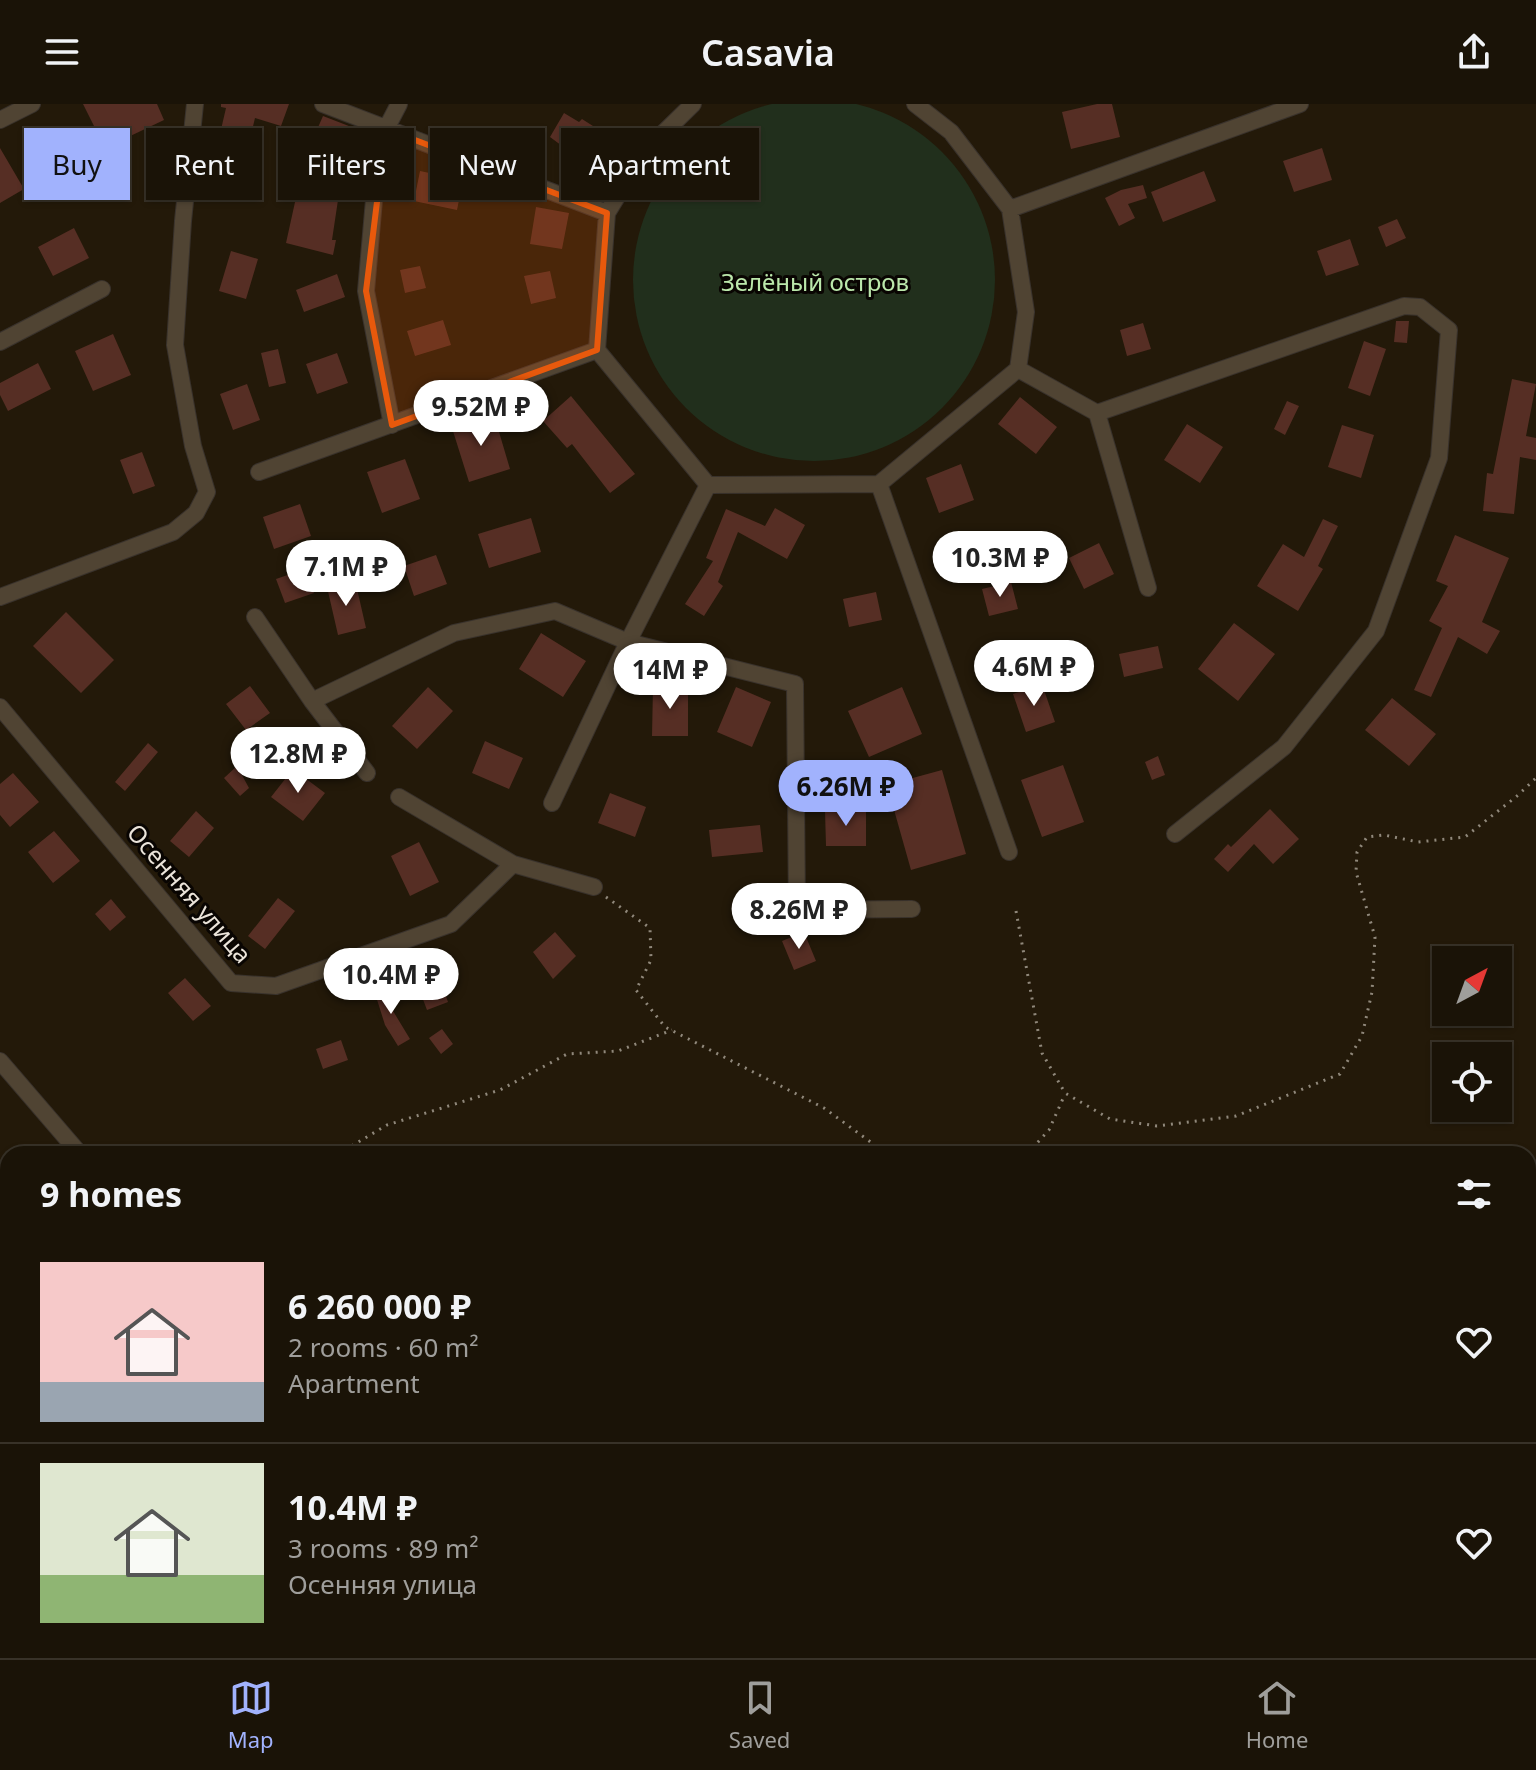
<!DOCTYPE html>
<html lang="en">
<head>
<meta charset="utf-8">
<style>
  body { margin:0; font-family:"Noto Sans",sans-serif; background:#231c11; color:#f1f3f6; height:100vh; display:flex; flex-direction:column; font-size:30px; white-space:nowrap }
  * { box-sizing:border-box; margin:0 }
  p { font-size:26px; color:#9f9e9b }
  .icon { flex:none; width:44px; height:44px; fill:none; stroke:currentColor; stroke-width:2; stroke-linecap:round; stroke-linejoin:round }
  .map { position:relative; flex:1; overflow:hidden }
  .panel { position:absolute; left:0px; top:1042px; width:1536px; height:512px; display:flex; flex-direction:column; background:#1a1307; border-radius:24px 24px 0 0; box-shadow:0 2px 6px #0004,0 0 0 2px #383228 }
  .panel>* { flex:none }
  .top-card { position:absolute; left:24px; top:24px; width:800px; height:72px; display:flex; gap:16px }
  .needle { width:52px; rotate:41deg }
  .buttons { position:absolute; left:1432px; top:842px; display:grid; gap:16px }
  .buttons a { display:grid; place-items:center; width:80px; height:80px; border-radius:0px; background:#1a1307; box-shadow:0 2px 6px #0004,0 0 0 2px #383228; font-size:40px }
  .price { position:absolute; translate:-50% -68px; padding:0 18px; border-radius:28px; background:#fff; color:#222; font-size:26px; line-height:52px; filter:drop-shadow(0 2px 4px #0008) }
  .price::after { content:''; position:absolute; left:50%; top:48px; width:24px; height:18px; margin-left:-12px; background:inherit; clip-path:polygon(0 0,100% 0,50% 100%) }
  .price.selected { background:#a1b2fd; color:#111 }
  ul { padding:0; list-style:none }
  li { display:flex; align-items:center; gap:24px; height:200px; padding:0 40px }
  li+li { border-top:2px solid #383228 }
  li span { display:grid; place-items:center; flex:none; width:224px; height:160px; border-radius:0px; color:#555 }
  li>.icon { margin-inline-start:auto }
  span .icon { width:96px; height:96px; fill:#fffc; stroke-width:1 }
  li b { font-size:34px }
  h2 { display:flex; justify-content:space-between; align-items:center; height:96px; padding:0 40px; font-size:34px }
  .tag { padding:0 28px; border-radius:0px; background:#1a1307; box-shadow:0 2px 6px #0004,0 0 0 2px #383228; font-size:28px; line-height:72px }
  .tag.selected { background:#a1b2fd; color:#111 }
  header { display:flex; justify-content:space-between; align-items:center; height:104px; padding:0 40px; background:#1a1307; font-size:36px; font-weight:600 }
  .tab-bar { display:flex; justify-content:space-around; align-items:center; height:112px; border-top:2px solid #383228; background:#1a1307; font-size:22px; color:#9f9e9b }
  .tab-bar a { display:grid; justify-items:center; gap:4px }
  .tab-bar .selected { color:#a1b2fd }
  .map>svg:first-child { display:block }
  .green { fill:#212f1c }
  .water { fill:#38627b; stroke:#6e8998; stroke-width:2 }
  .building { fill:#562e24 }
  .lines { fill:none; stroke-linecap:round; stroke-linejoin:round }
  .minor-casing { stroke:#39322c; stroke-width:18 }
  .path { stroke:#90887b; stroke-width:3; stroke-dasharray:2 6; stroke-linecap:butt }
  .minor { stroke:#504433; stroke-width:16 }
  .marked { fill:#e8590c; fill-opacity:0.2; stroke:#e8590c; stroke-width:6; stroke-linejoin:round }
  .labels { text-anchor:middle; dominant-baseline:central; stroke-width:6; stroke-linejoin:round; paint-order:stroke }
  .park-label { font-size:24px; fill:#bbe7ab; stroke:#090502 }
  .street-label { font-size:24px; fill:#ebe4da; stroke:#090502 }
</style>
</head>
<body>
<header><svg class="icon" aria-label="menu" viewBox="0 0 24 24"><path d="M4 6h16M4 12h16M4 18h16"/></svg>Casavia<svg class="icon" aria-label="share" viewBox="0 0 24 24"><path d="M12 15V3M7 8l5-5 5 5M5 13v7h14v-7"/></svg></header>
<div class="map">
<svg width="1536" height="1554" viewBox="0 0 1536 1554">
  <rect width="100%" height="100%" fill="#231909"/>
  <path class="green" d="M633 176a181 181 0 1 1 362 0a181 181 0 1 1-362 0Z"/>
  <path class="water" d="M 1536,1245 L 1536,1554 L 1287,1554 L 1294,1546 L 1528,1546 L 1528,1257 Z"/>
  <path class="building" d="M 83,0 L 157,0 L 164,16 L 105,44 Z
    M 221,0 L 289,0 L 281,22 L 255,14 L 244,60 L 261,63 L 256,90 L 226,84 L 232,51 L 216,47 L 226,4 L 221,3 Z
    M 1097,0 L 1112,0 L 1120,33 L 1071,45 L 1062,8 Z
    M 564,9 L 579,18 L 582,15 L 604,29 L 585,59 L 550,33 Z
    M 323,12 L 354,24 L 339,57 L 309,44 Z
    M 0,44 L 24,85 L 0,99 Z
    M 1322,44 L 1332,76 L 1294,88 L 1283,57 Z
    M 420,67 L 463,76 L 457,106 L 414,97 Z
    M 1204,67 L 1216,97 L 1163,118 L 1151,88 Z
    M 1143,81 L 1147,94 L 1128,100 L 1135,114 L 1119,122 L 1105,94 L 1121,86 Z
    M 297,89 L 338,96 L 332,136 L 336,136 L 333,151 L 286,139 Z
    M 536,103 L 569,109 L 562,145 L 530,140 Z
    M 1397,115 L 1406,134 L 1386,143 L 1378,123 Z
    M 74,124 L 89,154 L 53,172 L 38,143 Z
    M 1350,135 L 1359,161 L 1326,172 L 1317,147 Z
    M 231,147 L 258,155 L 246,195 L 219,187 Z
    M 420,162 L 426,184 L 405,189 L 400,166 Z
    M 550,167 L 556,194 L 531,200 L 524,172 Z
    M 337,170 L 345,193 L 304,208 L 296,186 Z
    M 443,216 L 451,241 L 415,252 L 407,227 Z
    M 1396,217 L 1409,217 L 1407,239 L 1394,238 Z
    M 1143,219 L 1151,245 L 1127,252 L 1120,226 Z
    M 113,230 L 131,271 L 93,287 L 75,247 Z
    M 1364,237 L 1386,245 L 1370,292 L 1348,284 Z
    M 278,245 L 286,279 L 269,283 L 261,249 Z
    M 337,249 L 348,279 L 317,290 L 306,260 Z
    M 38,259 L 51,285 L 8,307 L 0,291 L 0,279 Z
    M 1512,275 L 1536,280 L 1526,332 L 1536,334 L 1536,356 L 1520,353 L 1514,410 L 1483,407 L 1487,369 L 1493,370 Z
    M 247,280 L 260,316 L 233,326 L 220,290 Z
    M 571,292 L 635,370 L 610,389 L 572,340 L 567,344 L 543,317 Z
    M 1020,293 L 1057,323 L 1036,350 L 998,320 Z
    M 1287,297 L 1299,302 L 1285,331 L 1274,325 Z
    M 494,311 L 510,365 L 469,378 L 452,324 Z
    M 1187,320 L 1223,343 L 1200,379 L 1164,356 Z
    M 1342,321 L 1374,331 L 1361,374 L 1328,363 Z
    M 142,348 L 155,382 L 133,390 L 120,356 Z
    M 405,355 L 420,395 L 382,409 L 367,368 Z
    M 961,360 L 974,396 L 939,409 L 926,374 Z
    M 300,400 L 311,432 L 274,445 L 263,413 Z
    M 775,404 L 805,421 L 787,455 L 738,428 L 718,478 L 723,482 L 704,512 L 685,500 L 713,457 L 706,454 L 726,405 L 765,422 Z
    M 531,414 L 541,448 L 489,464 L 478,430 Z
    M 1323,415 L 1338,422 L 1318,462 L 1323,465 L 1298,507 L 1257,482 L 1283,440 L 1304,453 Z
    M 1455,431 L 1509,454 L 1482,518 L 1500,527 L 1487,550 L 1458,533 L 1431,593 L 1414,586 L 1442,524 L 1429,517 L 1448,482 L 1436,477 Z
    M 1099,439 L 1114,470 L 1084,485 L 1069,454 Z
    M 436,451 L 447,480 L 414,492 L 404,462 Z
    M 305,465 L 314,489 L 285,499 L 276,475 Z
    M 355,476 L 366,524 L 338,531 L 327,483 Z
    M 1011,478 L 1018,505 L 989,512 L 982,485 Z
    M 876,488 L 882,516 L 849,523 L 843,495 Z
    M 66,508 L 114,556 L 81,589 L 33,542 Z
    M 1234,519 L 1275,550 L 1238,597 L 1198,565 Z
    M 541,529 L 586,557 L 563,593 L 519,565 Z
    M 1158,542 L 1163,564 L 1124,573 L 1119,550 Z
    M 1042,580 L 1055,618 L 1026,628 L 1013,590 Z
    M 250,582 L 270,609 L 246,626 L 226,600 Z
    M 653,582 L 688,583 L 688,632 L 652,632 Z
    M 428,583 L 453,607 L 417,645 L 392,622 Z
    M 736,583 L 771,598 L 752,643 L 717,628 Z
    M 902,583 L 922,630 L 869,653 L 848,607 Z
    M 1392,594 L 1436,630 L 1409,662 L 1365,626 Z
    M 485,637 L 523,654 L 509,685 L 472,669 Z
    M 148,639 L 158,648 L 125,687 L 115,678 Z
    M 1158,652 L 1165,671 L 1152,676 L 1145,658 Z
    M 1063,661 L 1084,718 L 1042,733 L 1021,676 Z
    M 237,662 L 249,684 L 240,692 L 224,674 Z
    M 293,665 L 325,689 L 303,717 L 271,693 Z
    M 942,666 L 966,750 L 911,766 L 887,681 Z
    M 13,669 L 39,698 L 10,723 L 0,711 L 0,680 Z
    M 610,689 L 646,703 L 635,733 L 598,719 Z
    M 1270,705 L 1299,735 L 1273,760 L 1254,740 L 1228,768 L 1214,755 L 1228,740 L 1231,743 Z
    M 196,707 L 214,724 L 189,753 L 170,737 Z
    M 825,707 L 866,707 L 866,742 L 826,742 Z
    M 760,721 L 763,748 L 712,753 L 709,726 Z
    M 54,727 L 80,757 L 53,779 L 28,748 Z
    M 419,738 L 439,778 L 410,792 L 391,752 Z
    M 278,794 L 295,807 L 265,845 L 248,832 Z
    M 111,795 L 126,813 L 110,827 L 95,810 Z
    M 555,828 L 576,852 L 553,875 L 533,848 Z
    M 804,828 L 816,857 L 794,866 L 782,837 Z
    M 435,862 L 448,898 L 427,906 L 413,869 Z
    M 185,874 L 211,902 L 193,917 L 168,889 Z
    M 389,882 L 395,901 L 390,902 L 410,935 L 398,942 L 385,921 L 374,886 Z
    M 442,925 L 453,940 L 441,950 L 429,934 Z
    M 341,936 L 348,956 L 323,965 L 316,945 Z"/>
  <g class="lines">
    <defs>
      <path id="minor" d="M 323,0 L 607,109
        M 693,0 L 645,47 L 607,109 L 597,246 L 708,381 L 879,380 L 1018,265 L 1026,208 L 1010,105 L 951,28 L 915,0
        M 0,16 L 32,0
        M 1010,105 L 1300,0
        M 0,238 L 102,185
        M 1018,265 L 1097,309 L 1148,484
        M 1097,309 L 1404,202 L 1420,203 L 1449,226 L 1439,354 L 1376,527 L 1284,643 L 1175,730
        M 392,321 L 366,187 L 374,96 L 386,25 L 399,0
        M 259,368 L 597,246
        M 879,380 L 1009,748
        M 0,493 L 173,428 L 196,409 L 207,388 L 193,342 L 175,241 L 183,117 L 195,0
        M 255,513 L 312,597 L 367,669
        M 312,597 L 454,529 L 555,507 L 628,538 L 795,580 L 797,806 L 912,805
        M 0,603 L 231,879 L 276,882 L 451,820 L 513,760
        M 399,693 L 513,760 L 594,783
        M 552,699 L 628,538 L 708,381
        M 0,957 L 80,1050
        M 0,1296 L 8,1293
        M 0,1491 L 8,1497
        M 160,1546 L 174,1554
        M 520,1546 L 527,1554
        M 108,1554 L 118,1546
        M 600,1554 L 610,1546
        M 804,1554 L 811,1546"/>
    </defs>
    <use href="#minor" class="minor-casing"/>
    <path class="path" d="M 606,793 L 650,824 L 651,856 L 636,886 L 665,923 L 824,1004 L 887,1050
      M 1016,807 L 1042,949 L 1065,989 L 1110,1015 L 1157,1022 L 1236,1012 L 1340,970 L 1362,932 L 1372,888 L 1375,833 L 1356,768 L 1357,748 L 1367,733 L 1384,731 L 1418,738 L 1465,733 L 1517,692 L 1536,674
      M 338,1050 L 387,1021 L 500,986 L 567,950 L 618,947 L 672,926
      M 1027,1050 L 1049,1026 L 1065,990
      M 0,1153 L 8,1150"/>
    <use href="#minor" class="minor"/>
  </g>
  <path class="marked" d="M 386,25 L 607,109 L 597,246 L 392,321 L 366,187 Z"/>
  <g class="labels">
    <g class="park-label">
      <text x="815" y="177">Зелёный остров</text>
    </g>
    <g class="street-label">
      <text transform="translate(190 789) rotate(49)">Осенняя улица</text>
    </g>
  </g>
</svg>
<div class="buttons">
<a><svg class="needle" viewBox="-14 -14 28 28"><path d="M0-13l5 13h-10z" fill="#e53935"/><path d="M0 13l5-13h-10z" fill="#9f9e9b"/></svg></a>
<a><svg class="icon" aria-label="locate" viewBox="0 0 24 24"><circle cx="12" cy="12" r="6"/><path d="M12 2v4M12 18v4M2 12h4M18 12h4"/></svg></a>
</div>
<b class="price" style="left:481px;top:344px">9.52M ₽</b>
<b class="price" style="left:1000px;top:495px">10.3M ₽</b>
<b class="price" style="left:346px;top:504px">7.1M ₽</b>
<b class="price" style="left:1034px;top:604px">4.6M ₽</b>
<b class="price" style="left:670px;top:607px">14M ₽</b>
<b class="price" style="left:298px;top:691px">12.8M ₽</b>
<b class="price selected" style="left:846px;top:724px">6.26M ₽</b>
<b class="price" style="left:799px;top:847px">8.26M ₽</b>
<b class="price" style="left:391px;top:912px">10.4M ₽</b>
<div class="top-card">
<a class="tag selected">Buy</a>
<a class="tag">Rent</a>
<a class="tag">Filters</a>
<a class="tag">New</a>
<a class="tag">Apartment</a>
</div>
<section class="panel">
<h2>9 homes<svg class="icon" aria-label="filters" viewBox="0 0 24 24"><path d="M4 7h16M4 17h16"/><circle cx="9" cy="7" r="2"/><circle cx="15" cy="17" r="2"/></svg></h2>
<ul>
<li><span style="background:linear-gradient(#f6c9c9 75%,#9aa5b1 0)"><svg class="icon" aria-label="home" viewBox="0 0 24 24"><path d="M3 11l9-7 9 7M6 9v11h12V9"/></svg></span><div><b>6 260 000 ₽</b><p>2 rooms · 60 m²</p><p>Apartment</p></div><svg class="icon" aria-label="heart" viewBox="0 0 24 24"><path d="M12 20l-8-8c-3-5 5-10 8-4 3-6 11-1 8 4z"/></svg></li>
<li><span style="background:linear-gradient(#dfe7d0 70%,#8fb573 0)"><svg class="icon" aria-label="home" viewBox="0 0 24 24"><path d="M3 11l9-7 9 7M6 9v11h12V9"/></svg></span><div><b>10.4M ₽</b><p>3 rooms · 89 m²</p><p>Осенняя улица</p></div><svg class="icon" aria-label="heart" viewBox="0 0 24 24"><path d="M12 20l-8-8c-3-5 5-10 8-4 3-6 11-1 8 4z"/></svg></li>
</ul>
</section>
</div>
<nav class="tab-bar">
<a class="selected"><svg class="icon" aria-label="map" viewBox="0 0 24 24"><path d="M3 6l6-2 6 2 6-2v14l-6 2-6-2-6 2zM9 4v14M15 6v14"/></svg>Map</a>
<a><svg class="icon" aria-label="saved" viewBox="0 0 24 24"><path d="M7 4h10v16l-5-4-5 4z"/></svg>Saved</a>
<a><svg class="icon" aria-label="home" viewBox="0 0 24 24"><path d="M3 11l9-7 9 7M6 9v11h12V9"/></svg>Home</a>
</nav>
</body>
</html>
